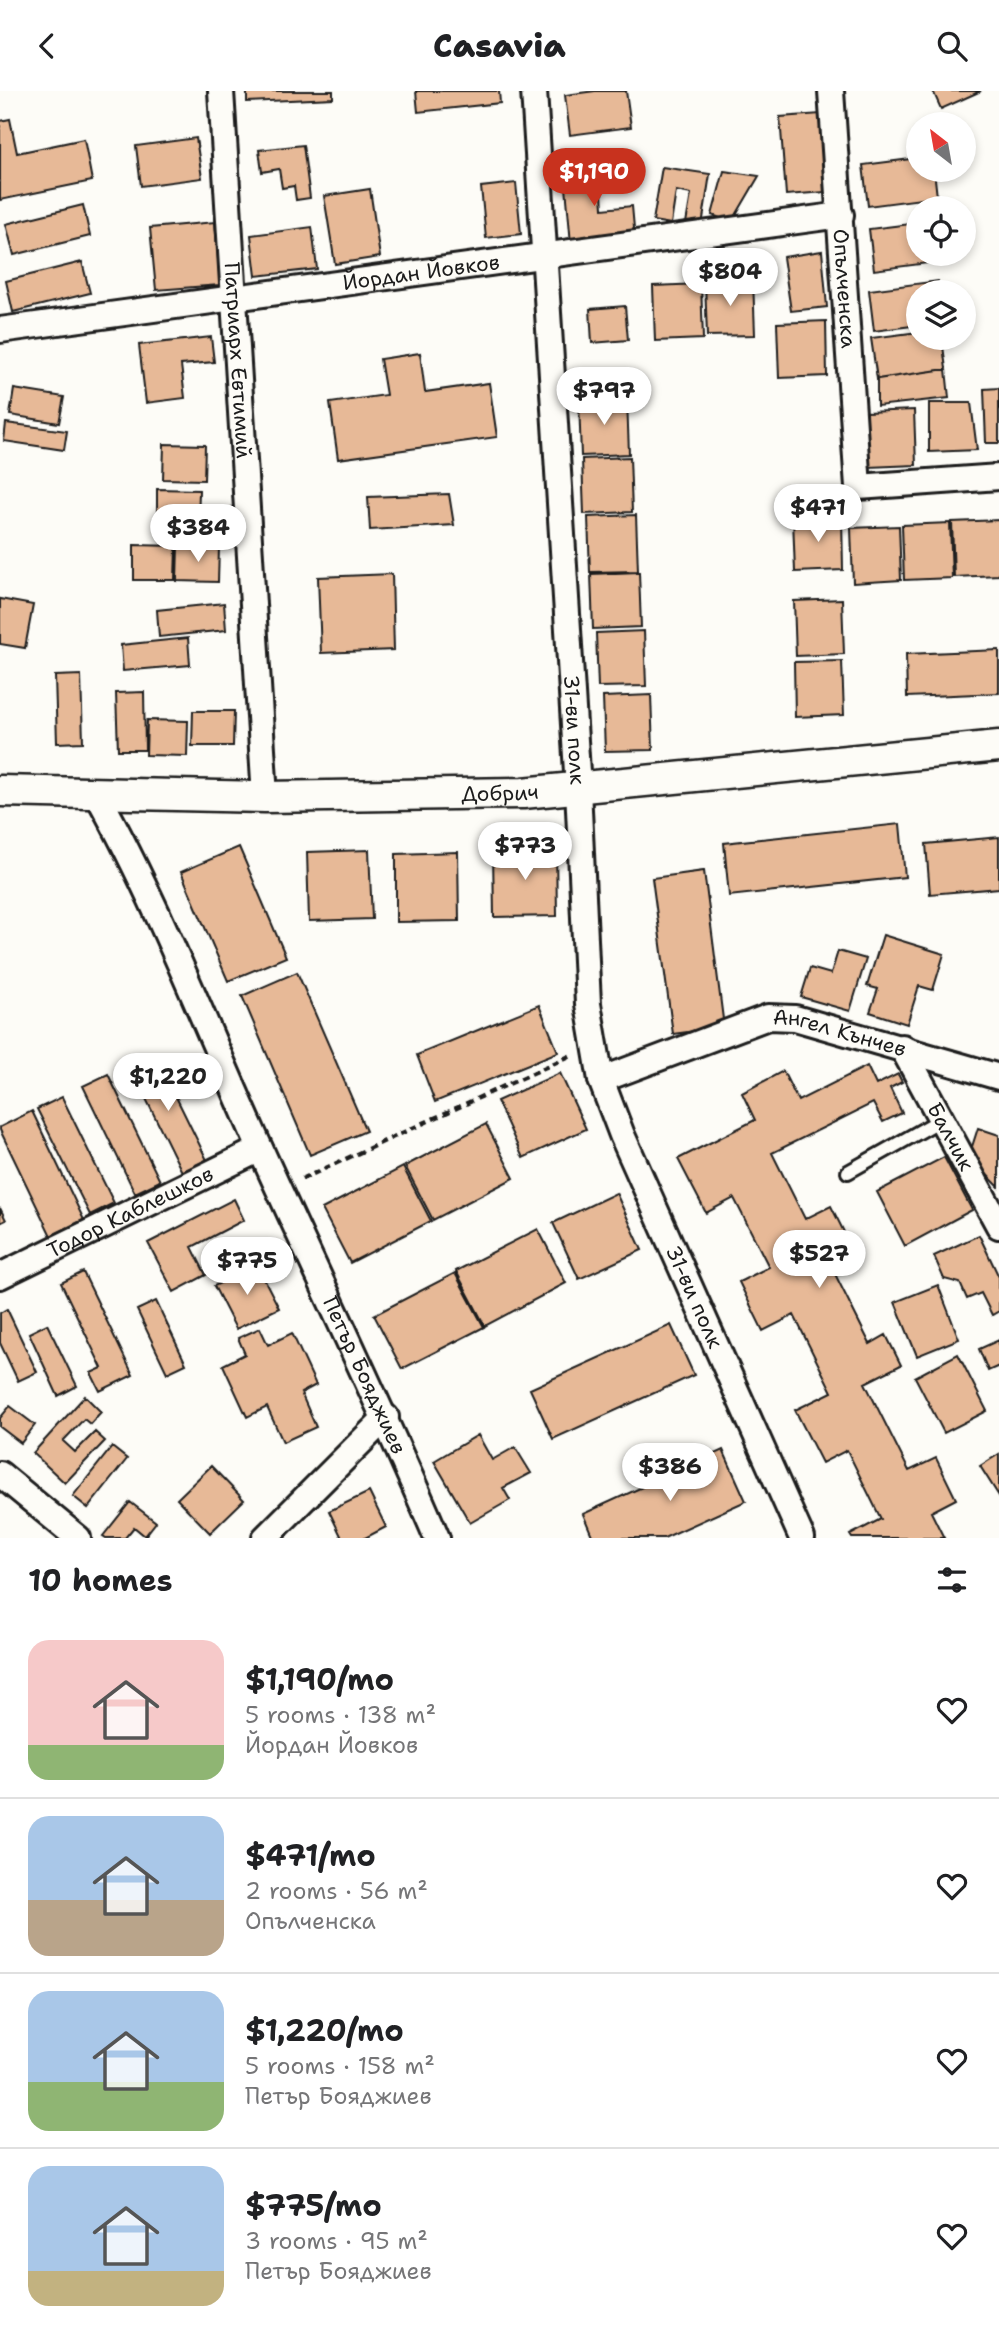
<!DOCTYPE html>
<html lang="en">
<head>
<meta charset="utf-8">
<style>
  body { margin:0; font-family:"Shantell Sans",sans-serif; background:#f2f2f2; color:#202124; height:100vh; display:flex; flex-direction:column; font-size:26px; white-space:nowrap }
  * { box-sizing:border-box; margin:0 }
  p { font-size:23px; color:#757577 }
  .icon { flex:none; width:38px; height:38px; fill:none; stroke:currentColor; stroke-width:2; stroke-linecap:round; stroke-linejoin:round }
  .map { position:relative; height:1447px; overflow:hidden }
  .drawer { display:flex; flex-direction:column; background:#fff; flex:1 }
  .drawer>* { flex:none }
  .needle { width:46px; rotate:329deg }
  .tools { position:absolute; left:906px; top:21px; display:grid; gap:14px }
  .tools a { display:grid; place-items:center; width:70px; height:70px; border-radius:50%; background:#fff; box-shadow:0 4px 10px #0003; font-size:35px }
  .price { position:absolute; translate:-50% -60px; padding:0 16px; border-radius:24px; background:#fff; color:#222; font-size:23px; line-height:46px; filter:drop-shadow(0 2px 4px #0008) }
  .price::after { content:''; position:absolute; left:50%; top:42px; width:21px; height:16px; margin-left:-10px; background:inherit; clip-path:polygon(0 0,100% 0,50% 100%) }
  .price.on { background:#c8321e; color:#fff }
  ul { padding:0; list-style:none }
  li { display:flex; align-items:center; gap:21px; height:175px; padding:0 28px }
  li+li { border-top:2px solid #e0e0e0 }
  li span { display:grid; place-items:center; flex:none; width:196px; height:140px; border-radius:21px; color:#555 }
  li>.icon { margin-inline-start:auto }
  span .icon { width:84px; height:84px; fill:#fffc; stroke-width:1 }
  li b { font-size:30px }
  h2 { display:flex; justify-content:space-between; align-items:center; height:84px; padding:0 28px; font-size:30px }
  header { display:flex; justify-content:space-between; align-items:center; height:91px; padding:0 28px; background:#fff; font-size:32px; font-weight:800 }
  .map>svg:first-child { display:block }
  .building { fill:#e7b997; stroke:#1c1c1c; stroke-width:2 }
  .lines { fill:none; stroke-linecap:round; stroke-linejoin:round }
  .service-casing { stroke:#1c1c1c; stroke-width:18 }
  .minor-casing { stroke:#1c1c1c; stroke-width:30 }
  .tertiary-casing { stroke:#1c1c1c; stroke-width:35 }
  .path { stroke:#1c1c1c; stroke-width:4.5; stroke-dasharray:7 5; stroke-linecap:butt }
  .service { stroke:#fdfcf7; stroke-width:12 }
  .minor { stroke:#fdfcf7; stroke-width:24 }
  .tertiary { stroke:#fdfcf7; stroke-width:30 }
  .labels { text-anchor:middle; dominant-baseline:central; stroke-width:5; stroke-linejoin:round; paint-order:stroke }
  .street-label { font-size:21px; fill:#1c1c1c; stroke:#fdfcf7 }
</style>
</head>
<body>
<header><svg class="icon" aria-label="back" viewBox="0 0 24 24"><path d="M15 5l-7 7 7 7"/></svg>Casavia<svg class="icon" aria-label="search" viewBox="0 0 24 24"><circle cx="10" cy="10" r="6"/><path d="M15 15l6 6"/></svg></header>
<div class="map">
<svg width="999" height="1447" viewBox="0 0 999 1447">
  <rect width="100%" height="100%" fill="#fdfcf7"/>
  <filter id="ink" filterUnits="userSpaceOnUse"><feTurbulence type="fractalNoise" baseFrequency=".0143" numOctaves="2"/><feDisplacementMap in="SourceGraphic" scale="14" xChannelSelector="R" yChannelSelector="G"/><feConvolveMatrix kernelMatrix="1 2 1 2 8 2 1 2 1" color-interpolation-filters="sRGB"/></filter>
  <g filter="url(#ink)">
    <path class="building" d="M 247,0 L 333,0 L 333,7 L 247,11 Z
      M 416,0 L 499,0 L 500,12 L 418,21 Z
      M 595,0 L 626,0 L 631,36 L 570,44 L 565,4 Z
      M 933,0 L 981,0 L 941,18 Z
      M 821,23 L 826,101 L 786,104 L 780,26 Z
      M 10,28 L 17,62 L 84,48 L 92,90 L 0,109 L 0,30 Z
      M 196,47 L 202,87 L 141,95 L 136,55 Z
      M 303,54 L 310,107 L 296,109 L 294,95 L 282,97 L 279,78 L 262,81 L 259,59 Z
      M 919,67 L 919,79 L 934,79 L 937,106 L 868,115 L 863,74 Z
      M 600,70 L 603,118 L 632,115 L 635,148 L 571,153 L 564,73 Z
      M 662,76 L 710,83 L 701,141 L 685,138 L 691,103 L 676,100 L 671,133 L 653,130 Z
      M 724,80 L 759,85 L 732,131 L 712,124 Z
      M 516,92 L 521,143 L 486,147 L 481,96 Z
      M 370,98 L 380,166 L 335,173 L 324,105 Z
      M 83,114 L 90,145 L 14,164 L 6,133 Z
      M 215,131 L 220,194 L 156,199 L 150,137 Z
      M 919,132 L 919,163 L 943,163 L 944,170 L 874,179 L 869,138 Z
      M 312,136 L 317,178 L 256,185 L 251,144 Z
      M 822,160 L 827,216 L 791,220 L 783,166 Z
      M 82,171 L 90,202 L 13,221 L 6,190 Z
      M 753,188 L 755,244 L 707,245 L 705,190 Z
      M 938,190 L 940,201 L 919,201 L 919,234 L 874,240 L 869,199 Z
      M 701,193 L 703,248 L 655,250 L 653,195 Z
      M 625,215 L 628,249 L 592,252 L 590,218 Z
      M 826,230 L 827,285 L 779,287 L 777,232 Z
      M 919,241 L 919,247 L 942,247 L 946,278 L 877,288 L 871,247 Z
      M 211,246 L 214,271 L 181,274 L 185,307 L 146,312 L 139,254 Z
      M 420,262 L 425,301 L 489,292 L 497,346 L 338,368 L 330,312 L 386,304 L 380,268 Z
      M 946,278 L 949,307 L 877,315 L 877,288 Z
      M 999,297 L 999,352 L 986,352 L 984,298 Z
      M 14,298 L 64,306 L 59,332 L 10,324 Z
      M 627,308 L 629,363 L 581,365 L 579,310 Z
      M 929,312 L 971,312 L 977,359 L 929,361 Z
      M 914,319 L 916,374 L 868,376 L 866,321 Z
      M 6,332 L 67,340 L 64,359 L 4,350 Z
      M 164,353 L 205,354 L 204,389 L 163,388 Z
      M 630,366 L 632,421 L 584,423 L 582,368 Z
      M 157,398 L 199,399 L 198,434 L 157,433 Z
      M 449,403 L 454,434 L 370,439 L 368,406 Z
      M 636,424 L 638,480 L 590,481 L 588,426 Z
      M 842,425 L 843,479 L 795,481 L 793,427 Z
      M 999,429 L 999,484 L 954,486 L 952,431 Z
      M 950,432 L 952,487 L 904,489 L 902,434 Z
      M 899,435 L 901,489 L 853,492 L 851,437 Z
      M 134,454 L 176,455 L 175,489 L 134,489 Z
      M 178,455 L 219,456 L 218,491 L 177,490 Z
      M 639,481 L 641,536 L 593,538 L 591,483 Z
      M 392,483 L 394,559 L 321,562 L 318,486 Z
      M 0,508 L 33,514 L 25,557 L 0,553 Z
      M 842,508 L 844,563 L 796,565 L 794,510 Z
      M 224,512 L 226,539 L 159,546 L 157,519 Z
      M 644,540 L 646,595 L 598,596 L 596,542 Z
      M 188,547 L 190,574 L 123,580 L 121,554 Z
      M 999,559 L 999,602 L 907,606 L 906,563 Z
      M 842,570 L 844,624 L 795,626 L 794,571 Z
      M 81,584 L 83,651 L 57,652 L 55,585 Z
      M 144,601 L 145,659 L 118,659 L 116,602 Z
      M 651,604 L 653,659 L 605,660 L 603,606 Z
      M 193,620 L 234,620 L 233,655 L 192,655 Z
      M 147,629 L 188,630 L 187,665 L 146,664 Z
      M 900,733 L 905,786 L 729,805 L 724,752 Z
      M 999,746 L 999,797 L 930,803 L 926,753 Z
      M 239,756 L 286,866 L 228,890 L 181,781 Z
      M 556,757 L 557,825 L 494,826 L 493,758 Z
      M 369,759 L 372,828 L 309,830 L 307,761 Z
      M 458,761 L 459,830 L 396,831 L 396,763 Z
      M 704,780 L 724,936 L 673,943 L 652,787 Z
      M 883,844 L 944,863 L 933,899 L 919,895 L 907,933 L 870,921 L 878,898 L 867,895 Z
      M 838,860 L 866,868 L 850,920 L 801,906 L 810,877 L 831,883 Z
      M 297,881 L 366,1040 L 310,1064 L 242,905 Z
      M 539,914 L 558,961 L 435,1011 L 417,964 Z
      M 155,963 L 207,1069 L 182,1081 L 130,975 Z
      M 867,975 L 876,994 L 898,983 L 902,991 L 890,997 L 902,1022 L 883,1031 L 873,1012 L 772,1062 L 805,1128 L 831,1115 L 845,1143 L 821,1155 L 870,1253 L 886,1244 L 901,1274 L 865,1292 L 909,1380 L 936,1367 L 956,1408 L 931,1421 L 944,1447 L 852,1447 L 850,1444 L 881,1428 L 847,1359 L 822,1372 L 795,1319 L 832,1301 L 794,1224 L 763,1240 L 739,1191 L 769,1176 L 734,1107 L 706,1122 L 678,1068 L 755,1029 L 742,1002 L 783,980 L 798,1010 Z
      M 560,982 L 586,1038 L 523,1067 L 497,1010 Z
      M 108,983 L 160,1090 L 135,1102 L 83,995 Z
      M 62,1006 L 114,1112 L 90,1124 L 37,1018 Z
      M 32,1020 L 84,1129 L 51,1145 L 0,1039 L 0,1036 Z
      M 486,1033 L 514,1087 L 433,1129 L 405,1075 Z
      M 978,1037 L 999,1044 L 999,1096 L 969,1065 Z
      M 944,1066 L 972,1119 L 905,1155 L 877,1101 Z
      M 403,1076 L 431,1130 L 350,1172 L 322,1118 Z
      M 616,1102 L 642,1159 L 579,1188 L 553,1132 Z
      M 234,1108 L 244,1129 L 192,1156 L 206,1184 L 174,1201 L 148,1152 Z
      M 0,1117 L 6,1129 L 0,1132 Z
      M 538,1138 L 566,1192 L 485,1235 L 456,1180 Z
      M 979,1144 L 999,1186 L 999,1220 L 992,1224 L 981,1202 L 967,1208 L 960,1192 L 944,1188 L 934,1165 Z
      M 257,1174 L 279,1217 L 236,1238 L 214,1195 Z
      M 83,1181 L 133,1284 L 100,1300 L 91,1282 L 102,1277 L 61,1192 Z
      M 455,1182 L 484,1236 L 402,1278 L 374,1224 Z
      M 938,1194 L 959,1248 L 917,1265 L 895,1211 Z
      M 156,1210 L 186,1273 L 167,1282 L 137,1219 Z
      M 7,1218 L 37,1281 L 18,1290 L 0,1252 L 0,1222 Z
      M 47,1233 L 77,1295 L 58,1305 L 29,1242 Z
      M 671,1234 L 694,1284 L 553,1348 L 530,1298 Z
      M 260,1237 L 268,1254 L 292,1242 L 316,1294 L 301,1302 L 316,1336 L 283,1351 L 267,1316 L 247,1326 L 223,1274 L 245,1263 L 238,1247 Z
      M 999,1249 L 999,1275 L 988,1280 L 979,1258 Z
      M 958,1263 L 987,1320 L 944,1342 L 915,1286 Z
      M 85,1305 L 101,1321 L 90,1333 L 84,1328 L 63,1350 L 75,1361 L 95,1341 L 105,1350 L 65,1392 L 33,1362 Z
      M 10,1315 L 35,1334 L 21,1352 L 0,1336 L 0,1327 Z
      M 478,1344 L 492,1369 L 515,1356 L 531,1382 L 503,1397 L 510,1409 L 470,1432 L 434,1370 Z
      M 112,1356 L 127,1368 L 88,1417 L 73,1405 Z
      M 723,1359 L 746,1410 L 664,1447 L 593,1447 L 583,1423 Z
      M 999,1363 L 999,1405 L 980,1375 Z
      M 211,1375 L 244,1409 L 210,1442 L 177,1408 Z
      M 369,1401 L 386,1436 L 365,1447 L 342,1447 L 329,1420 Z
      M 130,1411 L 156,1431 L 145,1445 L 134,1436 L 125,1447 L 106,1447 L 103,1445 Z"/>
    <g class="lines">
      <defs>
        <path id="service" d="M 848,1081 L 942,1028"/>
        <g id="minor">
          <path id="s1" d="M 221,0 L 265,706"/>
          <path id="s2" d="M 534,0 L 578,697 L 588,913 L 601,989 L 622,1044 L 802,1447"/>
          <path id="s3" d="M 831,0 L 858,396 L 999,386"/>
          <path id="s4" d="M 0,239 L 841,124"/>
          <path id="s5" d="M 97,703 C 160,816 206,937 259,1055 C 318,1186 381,1315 437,1447"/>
          <path id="s6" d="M 902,956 L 999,1135"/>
          <path id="s7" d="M 601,989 L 768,926 L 795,927 L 999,986"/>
          <path id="s8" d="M 0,1185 L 260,1058"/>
          <path d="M 0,1383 L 78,1447"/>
          <path d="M 265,1447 L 386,1326"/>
        </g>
        <g id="tertiary">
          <path id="s9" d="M 0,700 L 265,706 L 523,702 L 999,655"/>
        </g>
      </defs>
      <use href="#service" class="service-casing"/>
      <use href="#minor" class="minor-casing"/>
      <use href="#tertiary" class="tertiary-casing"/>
      <path class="path" d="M 302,1088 L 574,963"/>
      <use href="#service" class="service"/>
      <use href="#minor" class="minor"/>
      <use href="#tertiary" class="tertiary"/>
    </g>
  </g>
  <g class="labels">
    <g class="street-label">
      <text stroke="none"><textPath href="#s4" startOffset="425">Йордан Йовков</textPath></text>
      <text stroke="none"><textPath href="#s3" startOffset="198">Опълченска</textPath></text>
      <text stroke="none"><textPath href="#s1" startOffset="270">Патриарх Евтимий</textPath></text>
      <text stroke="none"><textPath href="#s2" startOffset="640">31-ви полк</textPath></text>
      <text stroke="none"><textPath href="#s9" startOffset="500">Добрич</textPath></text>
      <text stroke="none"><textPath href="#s7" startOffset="252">Ангел Кънчев</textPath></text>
      <text stroke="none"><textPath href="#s6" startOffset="102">Балчик</textPath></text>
      <text stroke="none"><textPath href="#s8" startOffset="145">Тодор Каблешков</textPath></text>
      <text stroke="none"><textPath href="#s2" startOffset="1228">31-ви полк</textPath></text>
      <text stroke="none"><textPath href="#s5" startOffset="640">Петър Бояджиев</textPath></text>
    </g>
  </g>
</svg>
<div class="tools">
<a><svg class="needle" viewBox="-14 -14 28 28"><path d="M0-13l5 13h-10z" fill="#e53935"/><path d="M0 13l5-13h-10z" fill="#757577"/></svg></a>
<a><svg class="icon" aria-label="locate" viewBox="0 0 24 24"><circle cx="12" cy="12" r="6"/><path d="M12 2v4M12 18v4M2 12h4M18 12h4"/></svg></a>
<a><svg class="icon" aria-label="layers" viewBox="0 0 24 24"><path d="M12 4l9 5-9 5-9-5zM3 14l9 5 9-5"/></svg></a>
</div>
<b class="price on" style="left:594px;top:117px">$1,190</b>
<b class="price" style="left:730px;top:217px">$804</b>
<b class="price" style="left:604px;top:336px">$797</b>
<b class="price" style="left:818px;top:453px">$471</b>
<b class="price" style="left:198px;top:473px">$384</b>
<b class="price" style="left:525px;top:791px">$773</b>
<b class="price" style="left:168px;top:1022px">$1,220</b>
<b class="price" style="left:819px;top:1199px">$527</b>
<b class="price" style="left:247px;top:1206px">$775</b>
<b class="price" style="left:670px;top:1412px">$386</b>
</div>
<section class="drawer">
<h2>10 homes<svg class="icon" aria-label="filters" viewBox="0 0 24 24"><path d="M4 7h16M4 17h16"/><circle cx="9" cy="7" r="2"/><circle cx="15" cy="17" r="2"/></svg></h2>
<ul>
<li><span style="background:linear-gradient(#f6c9c9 75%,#8fb573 0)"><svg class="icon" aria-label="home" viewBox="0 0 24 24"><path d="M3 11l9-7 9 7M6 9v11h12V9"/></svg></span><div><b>$1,190/mo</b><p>5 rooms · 138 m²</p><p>Йордан Йовков</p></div><svg class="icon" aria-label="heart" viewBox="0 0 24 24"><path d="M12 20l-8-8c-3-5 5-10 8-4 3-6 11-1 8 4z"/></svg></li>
<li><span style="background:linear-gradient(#a9c7e8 60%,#b9a48a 0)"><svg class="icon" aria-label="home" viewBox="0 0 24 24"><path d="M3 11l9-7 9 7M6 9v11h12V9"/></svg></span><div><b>$471/mo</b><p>2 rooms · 56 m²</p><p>Опълченска</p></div><svg class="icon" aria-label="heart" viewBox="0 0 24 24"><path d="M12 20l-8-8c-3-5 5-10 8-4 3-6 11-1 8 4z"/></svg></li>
<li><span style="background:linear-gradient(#a9c7e8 65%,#8fb573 0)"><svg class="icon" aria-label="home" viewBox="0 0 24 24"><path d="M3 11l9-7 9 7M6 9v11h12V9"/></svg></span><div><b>$1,220/mo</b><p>5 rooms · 158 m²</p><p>Петър Бояджиев</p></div><svg class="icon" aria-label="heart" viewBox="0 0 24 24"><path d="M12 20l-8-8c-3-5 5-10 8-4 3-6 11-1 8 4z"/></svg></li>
<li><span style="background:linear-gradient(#a9c7e8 75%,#c2b280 0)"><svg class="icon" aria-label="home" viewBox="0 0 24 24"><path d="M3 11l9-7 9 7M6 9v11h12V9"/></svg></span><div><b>$775/mo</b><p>3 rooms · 95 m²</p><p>Петър Бояджиев</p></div><svg class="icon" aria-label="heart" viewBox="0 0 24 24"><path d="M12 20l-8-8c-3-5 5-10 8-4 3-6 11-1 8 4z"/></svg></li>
</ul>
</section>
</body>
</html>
